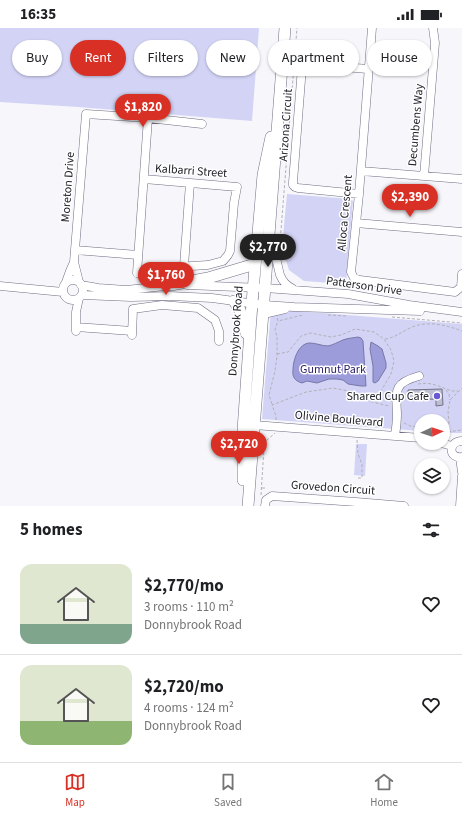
<!DOCTYPE html>
<html lang="en">
<head>
<meta charset="utf-8">
<style>
  body { margin:0; font-family:"Source Sans 3",sans-serif; background:#f2f2f2; color:#202124; height:100vh; display:flex; flex-direction:column; font-size:15px; white-space:nowrap }
  * { box-sizing:border-box; margin:0 }
  p { font-size:13px; color:#757577 }
  .icon { flex:none; width:22px; height:22px; fill:none; stroke:currentColor; stroke-width:2; stroke-linecap:round; stroke-linejoin:round }
  .map { position:relative; height:478px; overflow:hidden }
  .details { display:flex; flex-direction:column; background:#fff; flex:1 }
  .details>* { flex:none }
  .banner { position:absolute; left:12px; top:12px; width:438px; height:36px; display:flex; gap:8px }
  .needle { width:26px; rotate:87deg }
  .buttons { position:absolute; left:414px; top:386px; display:grid; gap:8px }
  .buttons a { display:grid; place-items:center; width:36px; height:36px; border-radius:50%; background:#fff; box-shadow:0 1px 3px #0004; font-size:20px }
  .price { position:absolute; translate:-50% -34px; padding:0 9px; border-radius:14px; background:#d93025; color:#fff; font-size:13px; line-height:26px; filter:drop-shadow(0 1px 2px #0008) }
  .price::after { content:''; position:absolute; left:50%; top:24px; width:12px; height:9px; margin-left:-6px; background:inherit; clip-path:polygon(0 0,100% 0,50% 100%) }
  .price.current { background:#222; color:#fff }
  ul { padding:0; list-style:none }
  li { display:flex; align-items:center; gap:12px; height:100px; padding:0 20px }
  li+li { border-top:1px solid #e0e0e0 }
  li span { display:grid; place-items:center; flex:none; width:112px; height:80px; border-radius:12px; color:#555 }
  li>.icon { margin-inline-start:auto }
  span .icon { width:48px; height:48px; fill:#fffc; stroke-width:1 }
  li b { font-size:17px }
  h2 { display:flex; justify-content:space-between; align-items:center; height:48px; padding:0 20px; font-size:17px }
  .tag { padding:0 14px; border-radius:18px; background:#fff; box-shadow:0 1px 3px #0004; font-size:14px; line-height:36px }
  .tag.current { background:#d93025; color:#fff }
  .status { display:flex; justify-content:space-between; align-items:center; height:28px; padding:0 20px; background:#fff; direction:ltr }
  .status svg { height:11px; fill:currentColor }
  .dock { display:flex; justify-content:space-around; align-items:center; height:56px; border-top:1px solid #e0e0e0; background:#fff; font-size:11px; color:#757577 }
  .dock a { display:grid; justify-items:center; gap:2px }
  .dock .current { color:#d93025 }
  .map>svg:first-child { display:block }
  .green { fill:#d3d3f6 }
  .water { fill:#9d9cdb; stroke:#7877a6 }
  .building { fill:#bdbdd4; stroke:#727286 }
  .lines { fill:none; stroke-linecap:round; stroke-linejoin:round }
  .minor-casing { stroke:#6f6f83; stroke-width:9 }
  .major-casing { stroke:#6f6f83; stroke-width:12 }
  .path { stroke:#b1b1b7; stroke-width:1; stroke-dasharray:3 2; stroke-linecap:butt }
  .minor { stroke:#fff; stroke-width:8 }
  .major { stroke:#fff; stroke-width:11 }
  .poi-dot { fill:#695ad4; stroke:#fff; stroke-width:1.5 }
  .labels { text-anchor:middle; dominant-baseline:central; stroke-width:3; stroke-linejoin:round; paint-order:stroke }
  .street-label { font-size:12px; fill:#21212a; stroke:#fff }
  .park-label { font-size:12px; fill:#2a1d66; stroke:#fff }
  .poi-label { font-size:12px; fill:#21212a; stroke:#fff; text-anchor:end }
</style>
</head>
<body>
<div class="status"><b>16:35</b><svg viewBox="0 0 49 12"><path d="M0 12V9h3v3zM5 12V6h3v6zM10 12V3h3v9zM15 12V0h3v12zM26 1h20v11H26zM47 4h2v5h-2z"/></svg></div>
<div class="map">
<svg width="462" height="478" viewBox="0 0 462 478">
  <rect width="100%" height="100%" fill="#f6f6fb"/>
  <path class="green" d="M 0,0 L 259,0 L 252,93 L 78,79 L 0,74 Z
    M 287,166 L 350,171 L 353,173 L 346,256 L 304,253 L 289,242 L 282,219 Z
    M 271,281 L 462,296 L 462,405 L 443,405 L 443,393 L 421,393 L 421,403 L 262,391 Z
    M 356,416 L 367,416 L 365,448 L 354,447 Z"/>
  <path class="water" d="M 358,309 L 361,310 L 363,313 L 366,358 L 361,358 L 348,356 L 343,352 L 337,351 L 329,351 L 317,355 L 307,353 L 302,355 C 295,353 292,349 293,342 C 293,333 298,315 310,315 C 316,315 322,318 328,318 C 333,317 338,314 343,312 C 348,310 353,310 358,309 Z
    M 371,314 L 378,318 L 382,321 L 386,335 L 386,340 L 378,353 L 375,355 L 373,354 L 373,338 L 370,321 Z"/>
  <path class="building" d="M 442,361 L 443,377 L 436,378 L 436,371 L 408,372 L 408,362 Z"/>
  <g class="lines">
    <defs>
      <path id="minor" d="M 372,0 L 359,166 L 351,244 L 354,250 L 360,252 L 455,264 L 461,259 L 462,246
        M 361,143 L 462,151
        M 424,148 L 435,15 L 433,0
        M 144,151 L 237,159 L 234,175 L 230,223 L 228,227 L 223,233 L 208,237 L 159,240 L 137,245 L 148,90
        M 359,166 L 298,160 L 295,159 L 293,157 L 293,154 L 302,39 L 306,36 L 368,41
        M 356,195 L 462,204
        M 271,209 L 280,247 C 283,254 286,257 293,261
        M 75,222 L 138,227
        M 184,238 L 190,155
        M63 262a10 10 0 1 1 20 0a10 10 0 1 1-20 0Z
        M 66,254 L 70,243 L 74,234
        M 79,254 L 74,234 L 86,86 L 148,90 L 202,96
        M 81,257 L 98,260 L 126,262 L 175,257
        M 187,257 L 265,260 L 348,266 L 409,277 L 462,284
        M 0,258 L 63,264
        M 82,267 L 131,269 L 170,268 L 212,270 L 264,277 L 294,279 L 420,283
        M 263,287 L 268,285 L 285,281
        M 76,299 L 132,303
        M 76,303 L 76,284 L 79,270
        M 132,307 L 133,281 L 162,277 L 198,280 L 215,292 L 219,303 L 219,313
        M 254,397 L 421,410
        M 395,408 C 396,401 397,393 397,386 C 396,363 393,355 419,348
        M 462,413 C 448,413 448,431 462,429
        M 441,415 L 452,418
        M 460,430 L 462,444
        M 265,478 L 266,472 L 272,468 L 356,474 L 404,478
        M 460,478 L 462,448"/>
      <path id="major" d="M 171,257 L 208,250 L 255,236
        M 234,273 L 240,282 L 246,305
        M 243,452 L 243,402 L 252,275 L 263,147 L 271,109
        M 248,478 L 285,0"/>
    </defs>
    <use href="#minor" class="minor-casing"/>
    <use href="#major" class="major-casing"/>
    <path class="path" d="M 296,28 L 306,29
      M 280,215 L 297,0
      M 328,287 L 347,288
      M 392,289 L 462,295
      M 277,290 L 278,293 L 303,287
      M 385,311 C 395,310 401,304 410,300 C 427,292 446,297 462,303
      M 277,326 L 288,324 L 301,308 L 310,305 L 331,309 L 341,307 L 355,301 L 374,304 L 384,311 L 391,322 L 394,333 L 391,346 L 378,368 L 376,375
      M 418,356 C 424,355 430,355 435,357 C 444,359 449,364 458,363
      M 446,362 L 449,366 L 450,372
      M 272,376 L 269,367 L 275,343 L 277,328 L 277,309 L 275,301 L 278,293
      M 276,392 L 276,388 L 272,377 L 306,364 L 333,360 L 349,363 L 364,372 L 389,378
      M 404,395 L 410,398 L 421,399
      M 443,403 L 447,404 L 462,402
      M 444,410 L 449,395 L 448,384 L 450,372 L 462,360
      M 357,412 L 358,426 L 362,436 L 362,450 L 358,450
      M 262,460 L 267,460
      M 261,467 L 264,420 L 267,412 L 274,406 L 275,405"/>
    <use href="#minor" class="minor"/>
    <use href="#major" class="major"/>
  </g>
  <circle class="poi-dot" cx="437" cy="368" r="4"/>
  <g class="labels">
    <g class="street-label">
      <text transform="translate(286 97) rotate(-86)">Arizona Circuit</text>
      <text transform="translate(416 97) rotate(-85)">Decumbens Way</text>
      <text transform="translate(191 143) rotate(4)">Kalbarri Street</text>
      <text transform="translate(68 159) rotate(-86)">Moreton Drive</text>
      <text transform="translate(345 185) rotate(-85)">Alloca Crescent</text>
      <text transform="translate(364 258) rotate(8)">Patterson Drive</text>
      <text transform="translate(236 303) rotate(-86)">Donnybrook Road</text>
      <text transform="translate(339 391) rotate(5)">Olivine Boulevard</text>
      <text transform="translate(333 460) rotate(4)">Grovedon Circuit</text>
    </g>
    <g class="park-label">
      <text x="333" y="341">Gumnut Park</text>
    </g>
    <g class="poi-label">
      <text x="429" y="368">Shared Cup Cafe</text>
    </g>
  </g>
</svg>
<div class="buttons">
<a><svg class="needle" viewBox="-14 -14 28 28"><path d="M0-13l5 13h-10z" fill="#e53935"/><path d="M0 13l5-13h-10z" fill="#757577"/></svg></a>
<a><svg class="icon" aria-label="layers" viewBox="0 0 24 24"><path d="M12 4l9 5-9 5-9-5zM3 14l9 5 9-5"/></svg></a>
</div>
<b class="price" style="left:143px;top:100px">$1,820</b>
<b class="price" style="left:410px;top:190px">$2,390</b>
<b class="price current" style="left:268px;top:240px">$2,770</b>
<b class="price" style="left:166px;top:268px">$1,760</b>
<b class="price" style="left:239px;top:437px">$2,720</b>
<div class="banner">
<a class="tag">Buy</a>
<a class="tag current">Rent</a>
<a class="tag">Filters</a>
<a class="tag">New</a>
<a class="tag">Apartment</a>
<a class="tag">House</a>
</div>
</div>
<section class="details">
<h2>5 homes<svg class="icon" aria-label="filters" viewBox="0 0 24 24"><path d="M4 7h16M4 17h16"/><circle cx="9" cy="7" r="2"/><circle cx="15" cy="17" r="2"/></svg></h2>
<ul>
<li><span style="background:linear-gradient(#dfe7d0 75%,#7fa58c 0)"><svg class="icon" aria-label="home" viewBox="0 0 24 24"><path d="M3 11l9-7 9 7M6 9v11h12V9"/></svg></span><div><b>$2,770/mo</b><p>3 rooms · 110 m²</p><p>Donnybrook Road</p></div><svg class="icon" aria-label="heart" viewBox="0 0 24 24"><path d="M12 20l-8-8c-3-5 5-10 8-4 3-6 11-1 8 4z"/></svg></li>
<li><span style="background:linear-gradient(#dfe7d0 70%,#8fb573 0)"><svg class="icon" aria-label="home" viewBox="0 0 24 24"><path d="M3 11l9-7 9 7M6 9v11h12V9"/></svg></span><div><b>$2,720/mo</b><p>4 rooms · 124 m²</p><p>Donnybrook Road</p></div><svg class="icon" aria-label="heart" viewBox="0 0 24 24"><path d="M12 20l-8-8c-3-5 5-10 8-4 3-6 11-1 8 4z"/></svg></li>
</ul>
</section>
<nav class="dock">
<a class="current"><svg class="icon" aria-label="map" viewBox="0 0 24 24"><path d="M3 6l6-2 6 2 6-2v14l-6 2-6-2-6 2zM9 4v14M15 6v14"/></svg>Map</a>
<a><svg class="icon" aria-label="saved" viewBox="0 0 24 24"><path d="M7 4h10v16l-5-4-5 4z"/></svg>Saved</a>
<a><svg class="icon" aria-label="home" viewBox="0 0 24 24"><path d="M3 11l9-7 9 7M6 9v11h12V9"/></svg>Home</a>
</nav>
</body>
</html>
